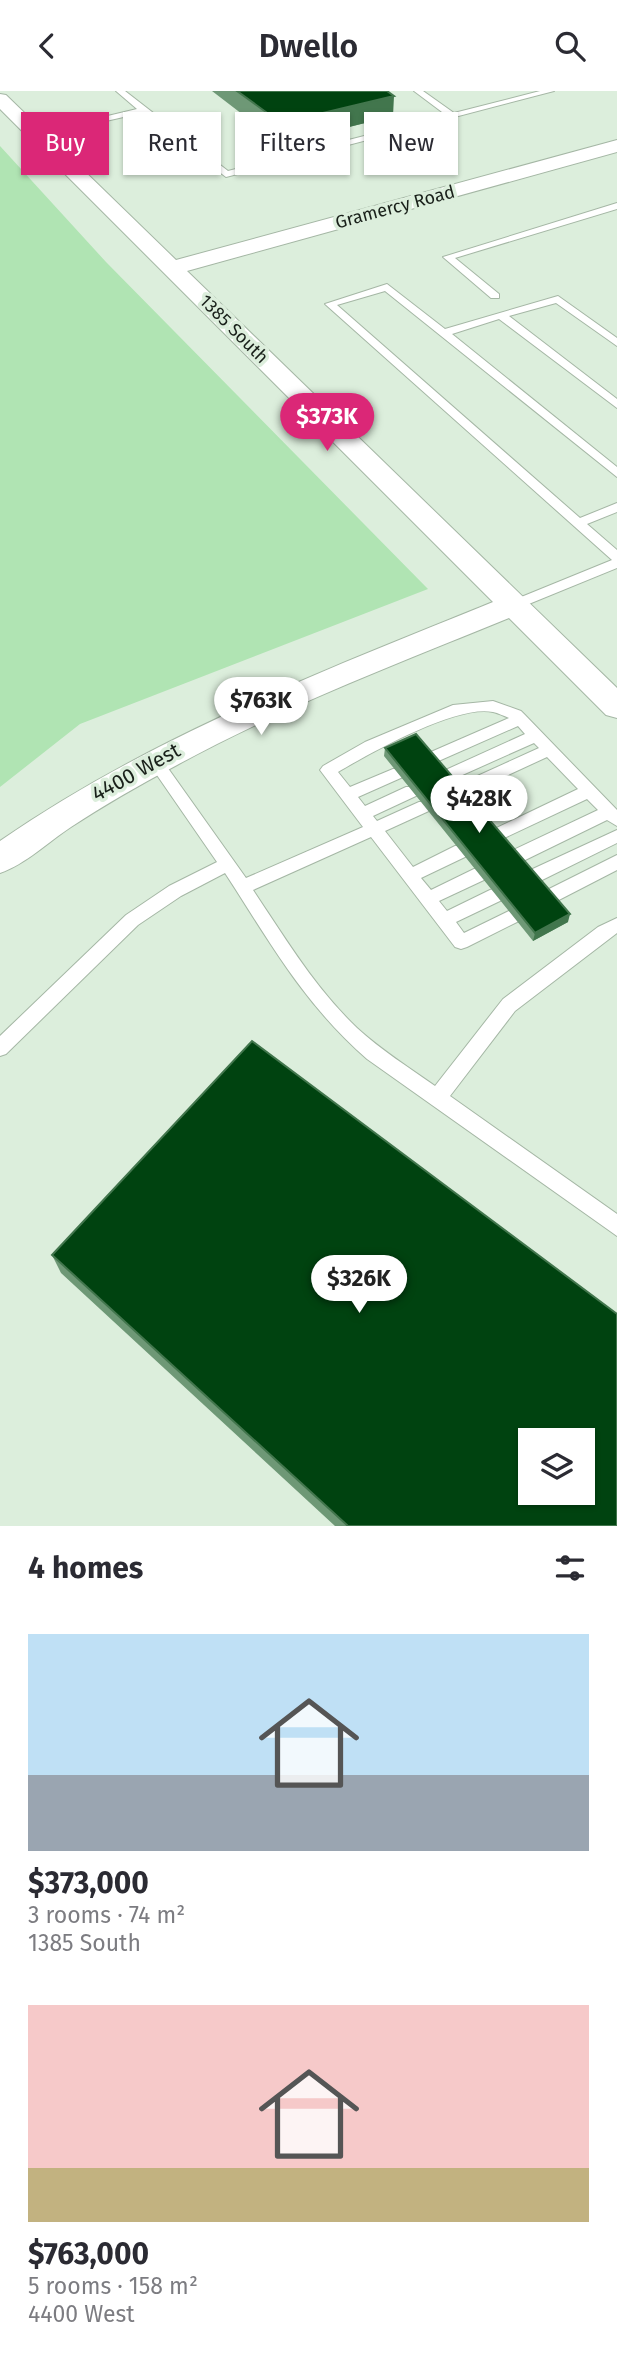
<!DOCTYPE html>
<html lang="en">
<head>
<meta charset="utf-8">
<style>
  body { margin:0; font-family:"Fira Sans",sans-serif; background:#f7f7f7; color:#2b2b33; height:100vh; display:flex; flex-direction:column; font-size:26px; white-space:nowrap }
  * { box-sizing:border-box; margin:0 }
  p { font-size:23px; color:#7c7c81 }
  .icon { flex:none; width:38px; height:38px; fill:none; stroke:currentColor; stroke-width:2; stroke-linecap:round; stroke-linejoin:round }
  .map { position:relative; height:1435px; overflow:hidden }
  .side { display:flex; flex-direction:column; background:#fff; flex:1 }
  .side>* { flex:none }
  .banner { position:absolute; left:21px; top:21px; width:576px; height:63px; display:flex; gap:14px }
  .tools { position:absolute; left:518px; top:1337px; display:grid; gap:14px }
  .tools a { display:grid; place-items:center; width:77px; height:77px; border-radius:0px; background:#fff; box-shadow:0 2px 5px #0004; font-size:35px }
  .price { position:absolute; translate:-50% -60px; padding:0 16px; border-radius:24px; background:#fff; color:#222; font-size:23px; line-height:46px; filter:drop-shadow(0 2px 4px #0008) }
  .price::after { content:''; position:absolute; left:50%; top:42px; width:21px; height:16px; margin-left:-10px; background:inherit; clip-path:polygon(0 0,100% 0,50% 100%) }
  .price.active { background:#db2777; color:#fff }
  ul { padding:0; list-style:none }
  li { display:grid; align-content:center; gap:14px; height:371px; padding:0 28px }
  li span { display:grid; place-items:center; height:217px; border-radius:0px; color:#555 }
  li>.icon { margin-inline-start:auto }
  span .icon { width:126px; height:126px; fill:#fffc; stroke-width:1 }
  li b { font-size:30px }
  h2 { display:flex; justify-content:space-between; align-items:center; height:84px; padding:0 28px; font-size:30px }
  .tag { padding:0 24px; border-radius:0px; background:#fff; box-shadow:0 2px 5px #0004; font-size:24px; line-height:63px }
  .tag.active { background:#db2777; color:#fff }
  header { display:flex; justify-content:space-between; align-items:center; height:91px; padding:0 28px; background:#fff; font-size:32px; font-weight:600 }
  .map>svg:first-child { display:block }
  .green { fill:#b0e4b3 }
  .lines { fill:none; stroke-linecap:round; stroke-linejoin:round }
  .lane-casing { stroke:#a5b7a5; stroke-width:2 }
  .street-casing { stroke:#a5b7a5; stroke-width:2 }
  .lane { fill:#fff; fill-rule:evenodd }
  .street { fill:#fff; fill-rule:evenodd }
  .wall { fill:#6e9876 }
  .shaded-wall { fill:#42764d }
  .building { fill:#004310; stroke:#42764d; stroke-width:2; fill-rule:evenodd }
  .labels { text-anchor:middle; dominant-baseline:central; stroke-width:7; stroke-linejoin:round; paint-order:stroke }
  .far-street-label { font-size:18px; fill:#19201a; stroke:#dceedc }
  .street-label { font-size:21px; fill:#19201a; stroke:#dceedc }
</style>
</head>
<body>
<header><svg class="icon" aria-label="back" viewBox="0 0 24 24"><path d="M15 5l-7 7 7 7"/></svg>Dwello<svg class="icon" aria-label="search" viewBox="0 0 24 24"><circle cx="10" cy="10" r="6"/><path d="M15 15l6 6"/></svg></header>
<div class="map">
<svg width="617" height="1435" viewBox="0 0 617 1435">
  <rect width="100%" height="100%" fill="#dceedc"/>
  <path class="green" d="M 0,55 L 106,171 L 428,498 L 80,633 L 0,696 Z"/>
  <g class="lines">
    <defs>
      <path id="lane" d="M 116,0 L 125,0 L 228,80 L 446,24 L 414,0 L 423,0 L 454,22 L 540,0 L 554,0 L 226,86 L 141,22 L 36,46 L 32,43 L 137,18 Z
        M 617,112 L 617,118 L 455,167 L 499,203 L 499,207 L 491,207 L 443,166 Z
        M 387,193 L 445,238 L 558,205 L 617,247 L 617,255 L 556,212 L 509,225 L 617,308 L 617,317 L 499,228 L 452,243 L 617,376 L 617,386 L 385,200 L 337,214 L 580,427 L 617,412 L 617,421 L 587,433 L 617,459 L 617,477 L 519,517 L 509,517 L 507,514 L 509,511 L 612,469 L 325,213 Z
        M 493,610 L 521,620 L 525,624 L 617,719 L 617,735 L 607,729 L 519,772 L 507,772 L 505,767 L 507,762 L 598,719 L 587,708 L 500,749 L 488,749 L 486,745 L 488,741 L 578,698 L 547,666 L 463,705 L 451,705 L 449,701 L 451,697 L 539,657 L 534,652 L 449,690 L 439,690 L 436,686 L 439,682 L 525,643 L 518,635 L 434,672 L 424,672 L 421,668 L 424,664 L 509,627 C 504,625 498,622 493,621 C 457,613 370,662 338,681 L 350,696 L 393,678 L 403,678 L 406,682 L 403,686 L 358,706 L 365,715 L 406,696 L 418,696 L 420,700 L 418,704 L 373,725 L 377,730 L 419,711 L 431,711 L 433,715 L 431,719 L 385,740 L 413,776 L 455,755 L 467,755 L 469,760 L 467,765 L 421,787 L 431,799 L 474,778 L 486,778 L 488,783 L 486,788 L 439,810 L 447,820 L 490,799 L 496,797 L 502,799 L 504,804 L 502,809 L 456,831 L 464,842 L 513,818 L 519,820 L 521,825 L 519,830 L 467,856 L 461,858 L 455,856 L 371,746 L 253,799 C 285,847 315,897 357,937 C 381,959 408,976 435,995 L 503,908 L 598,836 L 617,827 L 617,842 L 515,920 L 450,1005 L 617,1123 L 617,1145 L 367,968 C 303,912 270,851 225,782 L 181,805 L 138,834 L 6,963 L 0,965 L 0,945 L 126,824 L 169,795 L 217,771 L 150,674 L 147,670 L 150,666 L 160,666 L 246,787 L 363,736 L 323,683 L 320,679 L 323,675 L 365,651 L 453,614 Z
        M 617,739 L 617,752 L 536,792 L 524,792 L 522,787 L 524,782 Z
        M 617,764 L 617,779 L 553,812 L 547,814 L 541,812 L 539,807 L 541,802 Z"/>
      <path id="street" d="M 0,3 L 6,4 L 176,169 L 617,49 L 617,61 L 187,180 L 617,597 L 617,627 L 606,624 L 509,527 C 397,573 283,616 177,674 C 141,693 106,713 71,736 C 48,751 26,773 0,782 L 0,750 C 152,645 323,580 493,511 L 0,18 Z"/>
    </defs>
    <use href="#lane" class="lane-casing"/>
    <use href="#street" class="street-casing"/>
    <use href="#lane" class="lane"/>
    <use href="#street" class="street"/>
  </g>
  <path class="wall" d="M 212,0 L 387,0 L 393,25 L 281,53 Z
    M 385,657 L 568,831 L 533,850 L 384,665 Z
    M 52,1164 L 617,1435 L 335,1435 L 61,1182 Z"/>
  <path class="shaded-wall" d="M 394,5 L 393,25 L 281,53 L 281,32 Z
    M 570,823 L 568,831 L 533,850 L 535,842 Z"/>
  <path class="building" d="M 237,0 L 387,0 L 394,5 L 281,32 Z
    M 416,643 L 570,823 L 535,842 L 385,657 Z
    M 252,950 L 617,1223 L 617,1435 L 348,1435 L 52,1164 ZM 530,1349 L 583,1349 L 583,1402 L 530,1402 Z"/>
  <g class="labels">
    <g class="far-street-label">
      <text transform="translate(395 116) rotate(-15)">Gramercy Road</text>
      <text transform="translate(234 238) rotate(45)">1385 South</text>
    </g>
    <g class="street-label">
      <text transform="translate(136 681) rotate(-29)">4400 West</text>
    </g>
  </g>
</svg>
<div class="tools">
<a><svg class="icon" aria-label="layers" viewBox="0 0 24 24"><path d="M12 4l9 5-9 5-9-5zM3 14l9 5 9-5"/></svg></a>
</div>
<b class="price active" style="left:327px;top:362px">$373K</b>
<b class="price" style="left:261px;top:646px">$763K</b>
<b class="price" style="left:479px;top:744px">$428K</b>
<b class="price" style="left:359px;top:1224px">$326K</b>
<div class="banner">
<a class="tag active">Buy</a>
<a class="tag">Rent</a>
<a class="tag">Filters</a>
<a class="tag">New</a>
</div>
</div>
<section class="side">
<h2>4 homes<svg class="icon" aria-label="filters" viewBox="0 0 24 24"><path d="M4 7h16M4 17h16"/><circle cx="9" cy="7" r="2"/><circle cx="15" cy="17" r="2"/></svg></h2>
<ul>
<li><span style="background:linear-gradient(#bfe0f5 65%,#9aa5b1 0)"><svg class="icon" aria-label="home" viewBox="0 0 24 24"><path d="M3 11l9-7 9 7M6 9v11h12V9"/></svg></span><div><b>$373,000</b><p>3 rooms · 74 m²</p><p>1385 South</p></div></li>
<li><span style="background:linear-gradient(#f6c9c9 75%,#c2b280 0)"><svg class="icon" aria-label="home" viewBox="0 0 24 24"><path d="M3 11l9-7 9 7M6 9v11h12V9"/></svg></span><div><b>$763,000</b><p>5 rooms · 158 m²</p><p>4400 West</p></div></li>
</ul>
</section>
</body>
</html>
